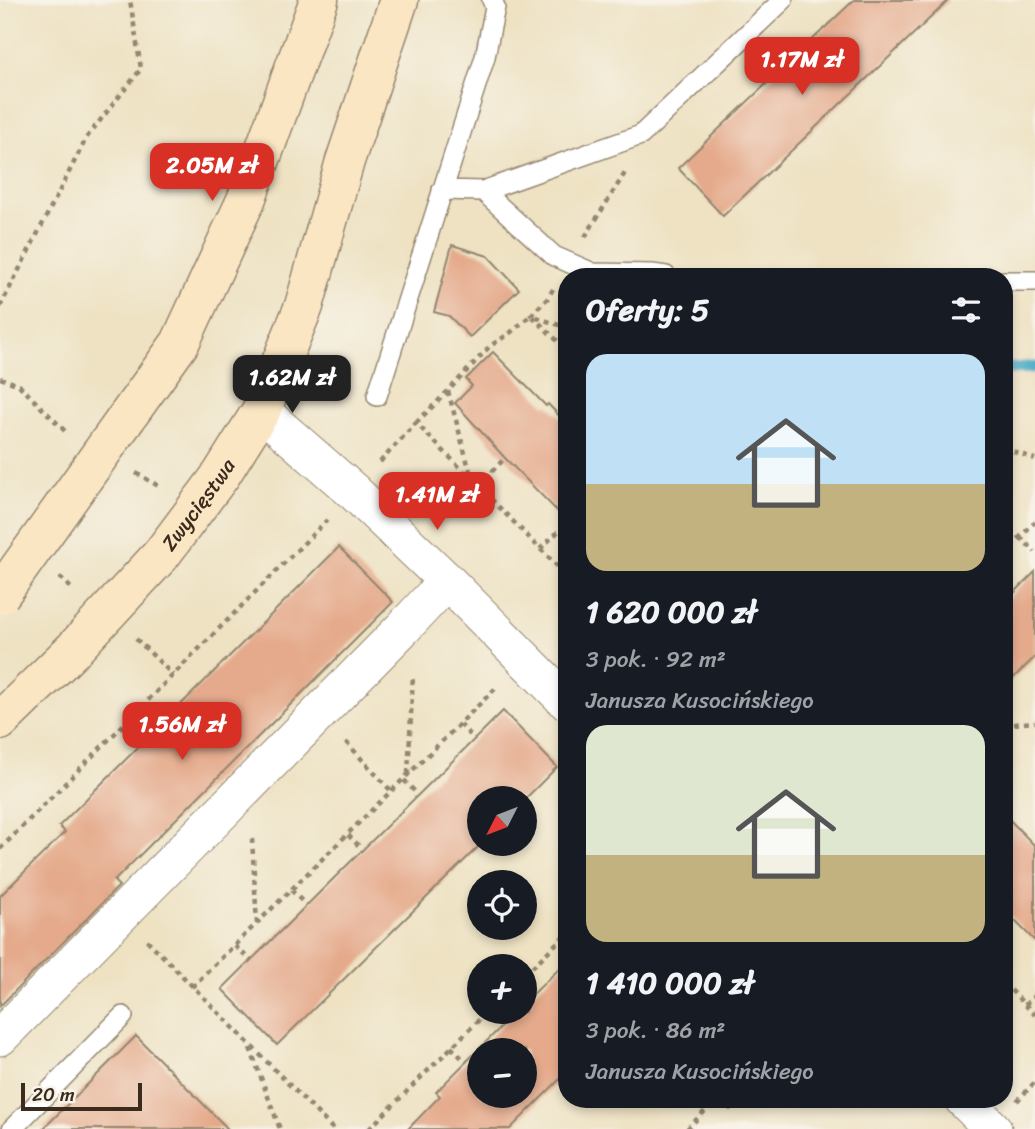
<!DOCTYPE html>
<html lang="pl">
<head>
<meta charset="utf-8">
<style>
  body { margin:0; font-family:Sriracha,sans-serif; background:#20242c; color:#f1f3f6; height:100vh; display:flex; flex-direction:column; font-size:26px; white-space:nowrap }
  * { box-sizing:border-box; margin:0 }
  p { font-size:23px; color:#9ea1a6 }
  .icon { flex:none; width:38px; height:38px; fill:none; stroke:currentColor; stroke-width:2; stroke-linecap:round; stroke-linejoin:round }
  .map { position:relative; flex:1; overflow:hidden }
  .drawer { position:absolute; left:558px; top:268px; width:455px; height:840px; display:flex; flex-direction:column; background:#171b24; border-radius:28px; box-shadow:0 4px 10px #0003 }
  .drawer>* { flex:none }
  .needle { width:46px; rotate:228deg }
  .fabs { position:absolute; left:467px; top:786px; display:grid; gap:14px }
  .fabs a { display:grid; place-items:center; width:70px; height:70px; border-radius:50%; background:#171b24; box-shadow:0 4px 10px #0003; font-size:35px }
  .scale { position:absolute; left:21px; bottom:18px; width:121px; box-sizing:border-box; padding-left:7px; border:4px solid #3b2a1e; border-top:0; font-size:19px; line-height:24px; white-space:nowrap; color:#3b2a1e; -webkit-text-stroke:5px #f7f3e8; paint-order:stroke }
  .price { position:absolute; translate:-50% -60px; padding:0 16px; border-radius:14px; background:#d93025; color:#fff; font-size:23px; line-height:46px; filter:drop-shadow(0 2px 4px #0008) }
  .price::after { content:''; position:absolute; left:50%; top:42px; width:21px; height:16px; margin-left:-10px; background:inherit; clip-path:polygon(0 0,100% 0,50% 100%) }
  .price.on { background:#222; color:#fff }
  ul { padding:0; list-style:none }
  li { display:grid; align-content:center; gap:14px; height:371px; padding:0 28px }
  li span { display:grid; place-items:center; height:217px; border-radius:21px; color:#555 }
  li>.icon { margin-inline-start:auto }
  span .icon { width:126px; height:126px; fill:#fffc; stroke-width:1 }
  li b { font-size:30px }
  h2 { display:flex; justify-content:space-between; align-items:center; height:84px; padding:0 28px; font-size:30px }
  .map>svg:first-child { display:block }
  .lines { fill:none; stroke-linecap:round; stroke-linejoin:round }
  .stream { stroke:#48abc8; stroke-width:12 }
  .building { fill:#e5aa8c; fill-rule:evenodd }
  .service-casing { stroke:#948670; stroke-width:22 }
  .minor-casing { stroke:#948670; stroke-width:39 }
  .secondary-casing { stroke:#948670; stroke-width:41 }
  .path { stroke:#948670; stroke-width:4.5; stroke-dasharray:5 5; stroke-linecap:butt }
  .service { stroke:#fff; stroke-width:19 }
  .minor { stroke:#fff; stroke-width:37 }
  .secondary { stroke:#fbe6c4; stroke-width:38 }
  .secondary-bridge-casing { stroke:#948670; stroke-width:41; stroke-linecap:butt }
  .secondary-bridge { stroke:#fbe6c4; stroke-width:38 }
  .labels { text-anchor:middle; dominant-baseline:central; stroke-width:6; stroke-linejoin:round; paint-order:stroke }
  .street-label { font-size:21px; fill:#3b2a1e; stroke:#f7f3e8 }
</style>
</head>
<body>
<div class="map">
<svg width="1035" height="1129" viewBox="0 0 1035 1129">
  <rect width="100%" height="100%" fill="#f7f3e8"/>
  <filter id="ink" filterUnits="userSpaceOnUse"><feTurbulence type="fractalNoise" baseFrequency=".0143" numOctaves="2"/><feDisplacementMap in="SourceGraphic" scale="14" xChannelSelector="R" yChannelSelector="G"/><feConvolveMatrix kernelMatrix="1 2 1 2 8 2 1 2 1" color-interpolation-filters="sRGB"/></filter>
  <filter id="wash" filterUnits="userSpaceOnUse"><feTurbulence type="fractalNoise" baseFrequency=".00686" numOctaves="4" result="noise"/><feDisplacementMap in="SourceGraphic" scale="28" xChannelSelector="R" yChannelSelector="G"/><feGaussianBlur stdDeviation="1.57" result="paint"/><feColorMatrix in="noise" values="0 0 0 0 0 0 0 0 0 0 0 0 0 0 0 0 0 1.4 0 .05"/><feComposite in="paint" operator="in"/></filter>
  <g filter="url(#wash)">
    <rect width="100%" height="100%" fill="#eee2c3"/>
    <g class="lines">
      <path class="stream" d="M 1004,369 L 1035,367"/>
    </g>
    <g id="blocks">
      <path class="building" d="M 854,0 L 949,0 L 723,216 L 678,168 Z
        M 452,245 L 488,256 L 519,289 L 470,337 L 449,316 L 434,312 Z
        M 493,352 L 546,406 L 548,404 L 567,424 L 567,521 L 505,458 L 455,403 L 472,386 L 466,379 Z
        M 339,547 L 393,602 L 114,881 L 119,886 L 0,1006 L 0,896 L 65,832 L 59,826 Z
        M 1035,572 L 1035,657 L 1004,687 L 1004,603 Z
        M 503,711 L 557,767 L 525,799 L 525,798 L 480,798 L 481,844 L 277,1045 L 222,989 Z
        M 1004,814 L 1035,846 L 1035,941 L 1004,910 Z
        M 567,961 L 567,1072 L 510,1129 L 408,1129 L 440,1096 L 436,1092 L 516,1012 L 525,1012 L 525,1002 ZM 480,1050 L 525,1050 L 525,1096 L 480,1096 Z
        M 136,1036 L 228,1129 L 43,1129 Z"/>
    </g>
  </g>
  <g filter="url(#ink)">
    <use href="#blocks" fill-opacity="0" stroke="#948670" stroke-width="2"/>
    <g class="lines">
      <defs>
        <path id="service" d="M 442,190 L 483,191 L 641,135 L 783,0
          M 483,191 L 554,256 L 593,273 L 652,274 L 666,276
          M 1004,281 L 1035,281
          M 377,396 L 485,57 L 495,7 L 492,0
          M 12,1129 L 123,1016"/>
        <path id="minor" d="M 261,411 L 354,492 L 447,581 L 567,702
          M 0,1037 L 404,627 L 447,581
          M 963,1099 L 993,1129"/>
        <g id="secondary">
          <path d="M 127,417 L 180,343 L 246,200 L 319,0"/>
          <path id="s1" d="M 0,721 L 74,649 L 161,555 L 221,475 L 261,411 L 304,306 L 345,161 L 399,0"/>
        </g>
      </defs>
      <use href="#service" class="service-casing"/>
      <use href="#minor" class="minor-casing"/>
      <use href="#secondary" class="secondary-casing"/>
      <path class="path" d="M 585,237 L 625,173
        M 553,289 L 548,298 L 531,315 L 567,328
        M 0,307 L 87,137 L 141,69 L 130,0
        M 0,378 L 19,385 L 68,434
        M 448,391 L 472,479
        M 416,423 L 448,391 L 490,346 L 510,333 L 531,315 L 567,350
        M 1004,448 L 1035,459
        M 380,462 L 416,423 L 567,576
        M 136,473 L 162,488
        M 478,486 L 505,458
        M 1020,537 L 1035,552
        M 540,549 L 567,523
        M 1004,553 L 1035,522
        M 60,577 L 74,591
        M 136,639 L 173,675
        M 460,724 L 474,739
        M 1004,725 L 1035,722
        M 346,742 L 392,792
        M 408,774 L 413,675
        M 404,780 L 418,795
        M 348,835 L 363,850
        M 252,839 L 257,924
        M 0,849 L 327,520
        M 291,890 L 307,906
        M 147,940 L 333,1129
        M 235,946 L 251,961
        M 525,974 L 567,933
        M 1004,983 L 1035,1015
        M 192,987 L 498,686
        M 1025,1005 L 1035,995
        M 451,1047 L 466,1062
        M 250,1048 L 280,1129
        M 721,1099 L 734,1112
        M 1017,1101 L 1035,1082
        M 369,1129 L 487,1012
        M 687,1129 L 717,1099"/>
      <use href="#service" class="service"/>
      <use href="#minor" class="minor"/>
      <use href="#secondary" class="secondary"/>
      <defs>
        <path id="secondary-bridge" d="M 0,595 L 127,417"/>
      </defs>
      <use href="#secondary-bridge" class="secondary-bridge-casing"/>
      <use href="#secondary-bridge" class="secondary-bridge"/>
    </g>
  </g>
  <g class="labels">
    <g class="street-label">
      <text stroke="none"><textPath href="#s1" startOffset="294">Zwycięstwa</textPath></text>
    </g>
  </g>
</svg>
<div class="fabs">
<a><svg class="needle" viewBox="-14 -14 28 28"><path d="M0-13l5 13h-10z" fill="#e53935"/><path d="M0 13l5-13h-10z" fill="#9ea1a6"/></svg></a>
<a><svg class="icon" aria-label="locate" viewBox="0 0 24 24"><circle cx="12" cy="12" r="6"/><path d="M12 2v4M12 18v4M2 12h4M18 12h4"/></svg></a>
<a>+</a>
<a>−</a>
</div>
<div class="scale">20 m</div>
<b class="price" style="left:802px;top:97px">1.17M zł</b>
<b class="price" style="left:212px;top:203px">2.05M zł</b>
<b class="price on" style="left:292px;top:415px">1.62M zł</b>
<b class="price" style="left:437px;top:532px">1.41M zł</b>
<b class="price" style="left:182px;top:762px">1.56M zł</b>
<section class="drawer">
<h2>Oferty: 5<svg class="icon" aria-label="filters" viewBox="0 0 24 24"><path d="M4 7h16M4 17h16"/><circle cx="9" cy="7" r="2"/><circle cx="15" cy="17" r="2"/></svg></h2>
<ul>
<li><span style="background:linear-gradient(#bfe0f5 60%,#c2b280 0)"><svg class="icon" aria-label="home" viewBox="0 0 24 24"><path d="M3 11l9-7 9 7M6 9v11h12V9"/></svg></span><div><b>1 620 000 zł</b><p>3 pok. · 92 m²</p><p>Janusza Kusocińskiego</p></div></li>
<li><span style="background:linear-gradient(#dfe7d0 60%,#c2b280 0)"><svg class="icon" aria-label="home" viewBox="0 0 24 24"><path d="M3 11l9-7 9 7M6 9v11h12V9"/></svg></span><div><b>1 410 000 zł</b><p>3 pok. · 86 m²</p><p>Janusza Kusocińskiego</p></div></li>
</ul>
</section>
</div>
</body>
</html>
